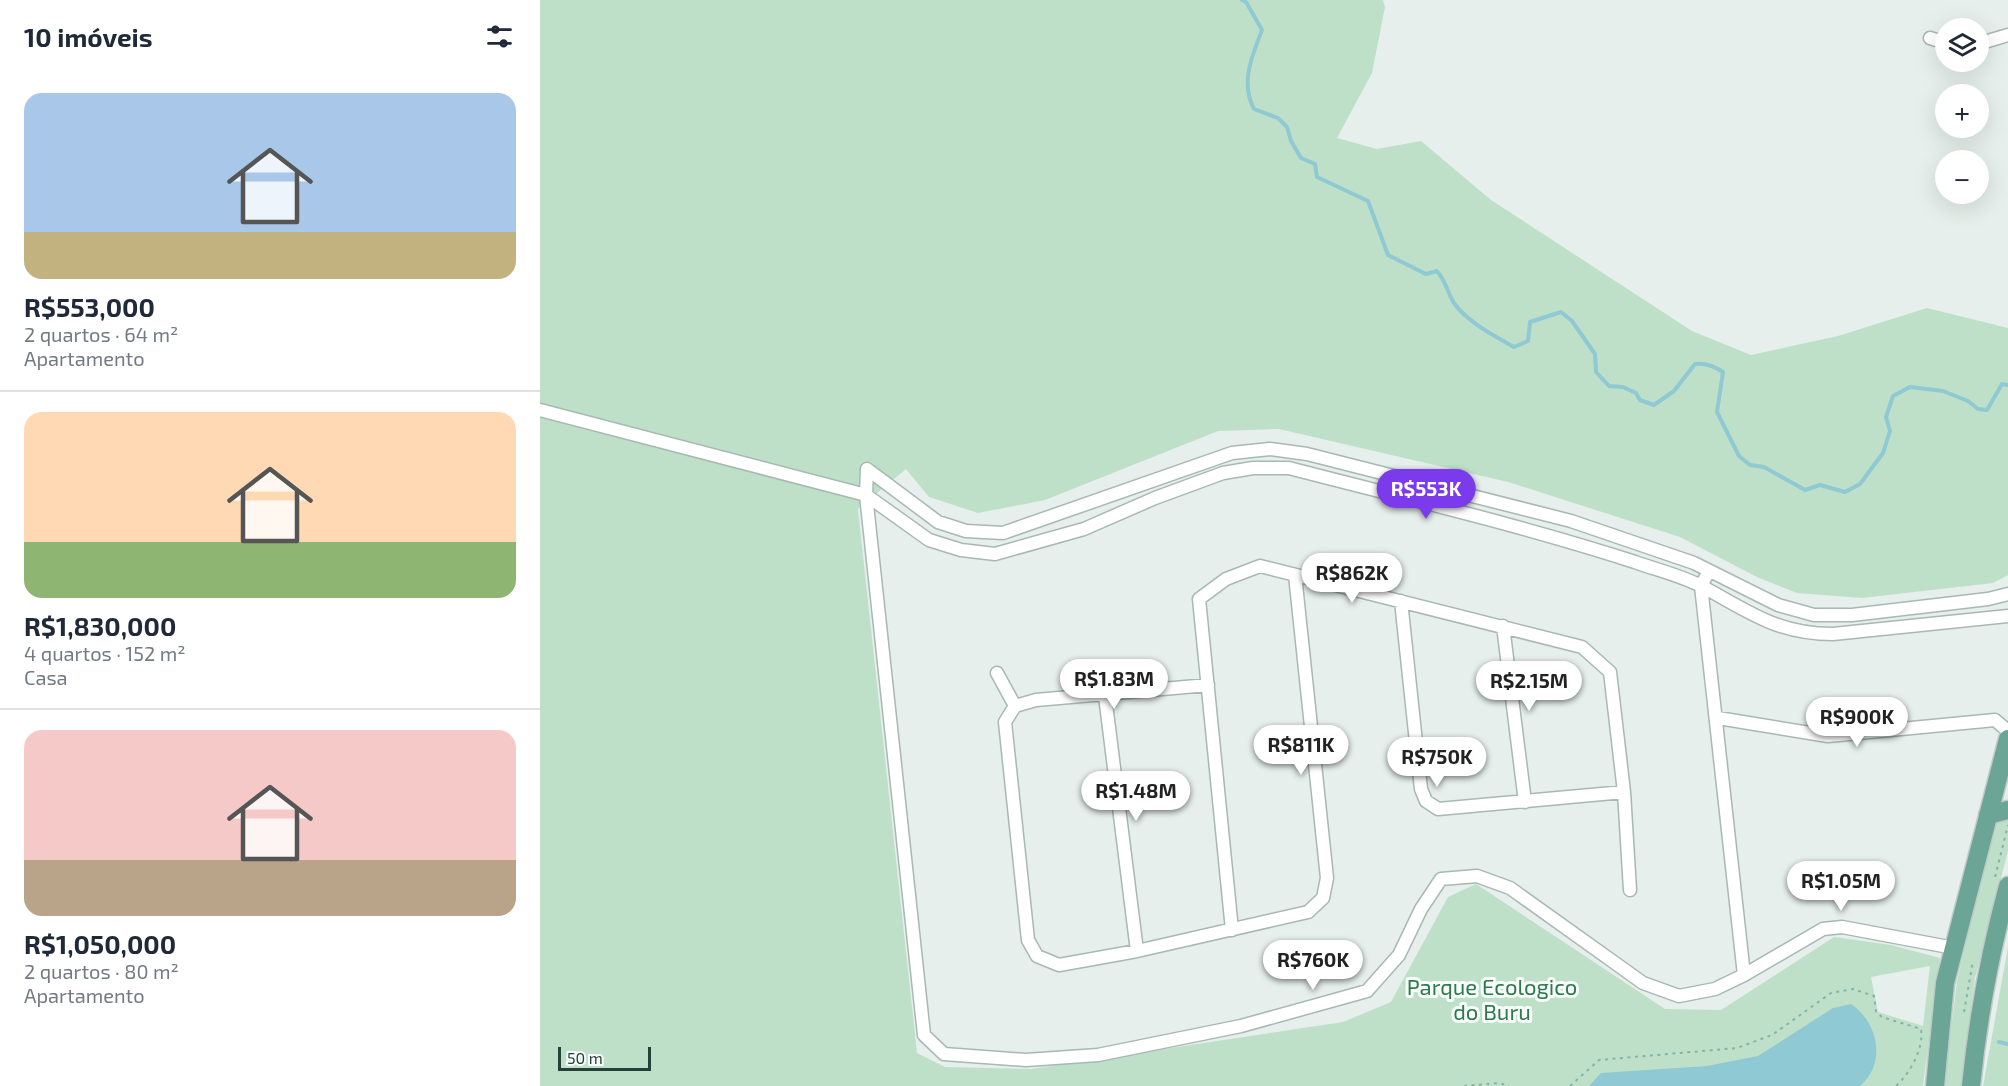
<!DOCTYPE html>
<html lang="pt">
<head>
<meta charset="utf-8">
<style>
  body { margin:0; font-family:"Exo 2",sans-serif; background:#f6f6f7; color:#1f2937; height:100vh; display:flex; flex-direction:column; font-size:22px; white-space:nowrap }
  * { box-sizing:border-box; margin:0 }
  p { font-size:20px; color:#747a83 }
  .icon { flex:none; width:33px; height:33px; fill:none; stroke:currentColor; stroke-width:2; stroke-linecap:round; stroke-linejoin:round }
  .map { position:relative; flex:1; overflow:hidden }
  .details { display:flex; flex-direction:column; background:#fff; width:540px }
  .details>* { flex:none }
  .buttons { position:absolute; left:1395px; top:18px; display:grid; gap:12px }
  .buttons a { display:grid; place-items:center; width:54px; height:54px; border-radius:50%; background:#fff; box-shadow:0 6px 24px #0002; font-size:30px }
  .scale { position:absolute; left:18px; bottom:15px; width:93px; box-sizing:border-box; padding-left:6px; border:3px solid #24423a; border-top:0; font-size:16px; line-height:21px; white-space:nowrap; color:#24423a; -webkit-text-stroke:4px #f7fbf9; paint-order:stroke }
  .price { position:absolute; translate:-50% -51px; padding:0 14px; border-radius:21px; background:#fff; color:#222; font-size:20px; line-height:39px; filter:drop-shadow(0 2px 3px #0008) }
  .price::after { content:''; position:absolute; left:50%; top:36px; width:18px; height:14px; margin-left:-9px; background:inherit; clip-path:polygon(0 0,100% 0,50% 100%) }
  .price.active { background:#7c3aed; color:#fff }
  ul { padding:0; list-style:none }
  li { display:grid; align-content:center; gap:12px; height:318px; padding:0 24px }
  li+li { border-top:2px solid #e0e1e3 }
  li span { display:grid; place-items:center; height:186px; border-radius:18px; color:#555 }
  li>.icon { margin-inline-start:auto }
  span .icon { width:108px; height:108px; fill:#fffc; stroke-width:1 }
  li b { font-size:26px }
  h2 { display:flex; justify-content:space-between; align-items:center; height:72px; padding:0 24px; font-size:26px }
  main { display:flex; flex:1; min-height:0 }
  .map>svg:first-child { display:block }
  .green { fill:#bfe0c8; fill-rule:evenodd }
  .water { fill:#8ec9d4 }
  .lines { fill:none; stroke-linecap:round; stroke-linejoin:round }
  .stream { stroke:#8ec9d4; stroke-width:4 }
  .minor-casing { stroke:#a8b8b2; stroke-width:15 }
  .primary-casing { stroke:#c2cac8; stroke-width:21 }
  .path { stroke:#86b3a5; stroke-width:2; stroke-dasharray:3 4.5; stroke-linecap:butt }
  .minor { stroke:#fff; stroke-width:12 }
  .primary { stroke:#6aa596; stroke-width:18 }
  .labels { text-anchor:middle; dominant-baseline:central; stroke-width:6; stroke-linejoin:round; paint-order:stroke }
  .park-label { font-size:22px; fill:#2d7a4b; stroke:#f7fbf9 }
</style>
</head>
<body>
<main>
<section class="details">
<h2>10 imóveis<svg class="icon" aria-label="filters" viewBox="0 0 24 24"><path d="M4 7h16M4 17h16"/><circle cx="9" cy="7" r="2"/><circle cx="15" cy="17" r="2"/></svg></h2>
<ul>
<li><span style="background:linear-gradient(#a9c7e8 75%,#c2b280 0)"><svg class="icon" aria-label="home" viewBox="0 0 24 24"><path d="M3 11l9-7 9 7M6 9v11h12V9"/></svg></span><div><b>R$553,000</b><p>2 quartos · 64 m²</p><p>Apartamento</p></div></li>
<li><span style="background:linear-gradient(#ffd9b3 70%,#8fb573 0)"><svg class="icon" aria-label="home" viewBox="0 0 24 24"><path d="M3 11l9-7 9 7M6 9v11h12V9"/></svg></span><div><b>R$1,830,000</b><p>4 quartos · 152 m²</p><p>Casa</p></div></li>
<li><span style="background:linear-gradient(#f6c9c9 70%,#b9a48a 0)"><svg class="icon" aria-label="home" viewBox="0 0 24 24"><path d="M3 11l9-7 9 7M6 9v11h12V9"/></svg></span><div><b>R$1,050,000</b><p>2 quartos · 80 m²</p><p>Apartamento</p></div></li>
</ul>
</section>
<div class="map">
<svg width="1468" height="1086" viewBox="0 0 1468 1086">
  <rect width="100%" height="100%" fill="#e6efeb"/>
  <path class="green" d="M 0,0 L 843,0 L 845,7 L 832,73 L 797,138 L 837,149 L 881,141 L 951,200 L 1152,331 L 1211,355 L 1298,336 L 1387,308 L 1468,328 L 1468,575 L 1453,583 L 1322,598 L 1257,593 L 1217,577 L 1140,537 L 968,482 L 739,429 L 678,431 L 505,500 L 438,513 L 389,497 L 366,469 L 318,509 L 377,1053 L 405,1067 L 491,1069 L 803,1022 L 851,1002 L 908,897 L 936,884 L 1125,1009 L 1181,1010 L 1294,937 L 1351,945 L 1400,958 L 1383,1086 L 0,1086 ZM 1390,966 L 1383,1026 L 1338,1012 L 1331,977 Z
    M 1456,816 L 1468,816 L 1468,851 L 1435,978 L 1421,1086 L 1404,1086 L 1417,981 Z
    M 1468,947 L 1468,1086 L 1443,1086 Z"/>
  <path class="water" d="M 1311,1004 C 1338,1022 1347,1063 1320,1086 L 1049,1086 L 1061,1073 L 1167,1066 L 1218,1056 L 1293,1008 Z"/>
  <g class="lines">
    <path class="stream" d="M 702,0 L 706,2 L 722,30 C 712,56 700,83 714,109 L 738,118 L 747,127 L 751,141 L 761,158 L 775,164 L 777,177 L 828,201 L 848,255 L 886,274 L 897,271 C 906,281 907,292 914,303 C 927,322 955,336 974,347 L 988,341 L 990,322 L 1021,312 L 1032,321 L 1055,354 L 1056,372 L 1069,386 L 1083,387 L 1096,393 L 1100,400 L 1114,405 L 1134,391 L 1155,364 C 1166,363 1174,366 1183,372 L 1177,412 L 1199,456 L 1210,465 L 1224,467 L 1265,490 L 1280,485 L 1305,492 L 1320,484 L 1343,453 L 1350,431 L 1346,417 L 1353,396 L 1370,387 L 1403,391 L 1428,401 L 1438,409 L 1447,410 L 1462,384 L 1468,385
      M 1459,1042 L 1468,1044"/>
    <defs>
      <path id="minor" d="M 1390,38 L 1406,43
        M 1438,44 L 1468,35
        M 0,410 L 326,495 L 389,540 L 421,550 L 455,554 L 544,529 L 615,498 L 683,473 L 713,468 L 749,468 C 864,498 981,525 1095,562 C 1117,570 1143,576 1163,587 C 1210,612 1237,634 1293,634 L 1468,616
        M 327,469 L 326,495 L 384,1035 L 404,1054 L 486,1060 L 558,1055 L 701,1026 L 827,991 L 859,955 L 881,909 L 901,879 L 937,876 L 970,888 L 1103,983 L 1139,996 L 1175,989 L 1204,975 L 1161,586 L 1169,571
        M 327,469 L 398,522 L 426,531 L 463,533 L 692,453 L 730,449 L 767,454 L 1031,521 L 1154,563 L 1238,605 L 1274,615 L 1312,615 L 1448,599 L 1468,594
        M 861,601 L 881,789 L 886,801 L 898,809 L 1084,792
        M 963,626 L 985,802
        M 457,673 L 475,706 L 465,722 L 488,940 L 497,956 L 519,965 L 597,951 L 768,912 L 783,898 L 787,878 L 755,575
        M 565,696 L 597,951
        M 475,706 L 496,700 L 668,685
        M 1178,718 L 1288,736 L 1455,720 L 1468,731
        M 692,930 L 659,599 L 686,579 L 720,566 L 1042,647 L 1070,672 L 1084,792 L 1090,890
        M 1204,975 L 1283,929 L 1302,927 L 1414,948"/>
      <path id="primary" d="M 1448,815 L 1468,810
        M 1395,1086 L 1405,983 L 1468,739
        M 1431,1086 C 1438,1017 1450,952 1468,886"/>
    </defs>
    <use href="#minor" class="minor-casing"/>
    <use href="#primary" class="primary-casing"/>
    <path class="path" d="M 1455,877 L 1468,825
      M 1424,1012 L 1433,961
      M 924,1086 L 959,1083 L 969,1086
      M 1030,1086 L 1059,1060 L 1197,1048 L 1232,1035 L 1291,993 L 1313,989 L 1334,996 L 1336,1012 L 1342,1017 L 1381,1029 C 1384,1049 1370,1073 1356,1086"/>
    <use href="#minor" class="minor"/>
    <use href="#primary" class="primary"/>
  </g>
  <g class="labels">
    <g class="park-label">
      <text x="952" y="986">Parque Ecologico<tspan x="952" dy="25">do Buru</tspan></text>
    </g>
  </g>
</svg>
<div class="buttons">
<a><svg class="icon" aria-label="layers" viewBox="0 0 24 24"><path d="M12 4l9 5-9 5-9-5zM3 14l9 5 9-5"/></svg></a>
<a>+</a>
<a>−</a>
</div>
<div class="scale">50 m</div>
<b class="price active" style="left:886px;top:520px">R$553K</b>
<b class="price" style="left:812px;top:604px">R$862K</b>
<b class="price" style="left:574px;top:710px">R$1.83M</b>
<b class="price" style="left:989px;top:712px">R$2.15M</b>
<b class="price" style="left:1317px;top:748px">R$900K</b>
<b class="price" style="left:761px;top:776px">R$811K</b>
<b class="price" style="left:897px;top:788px">R$750K</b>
<b class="price" style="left:596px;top:822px">R$1.48M</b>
<b class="price" style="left:1301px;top:912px">R$1.05M</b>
<b class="price" style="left:773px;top:991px">R$760K</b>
</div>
</main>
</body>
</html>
